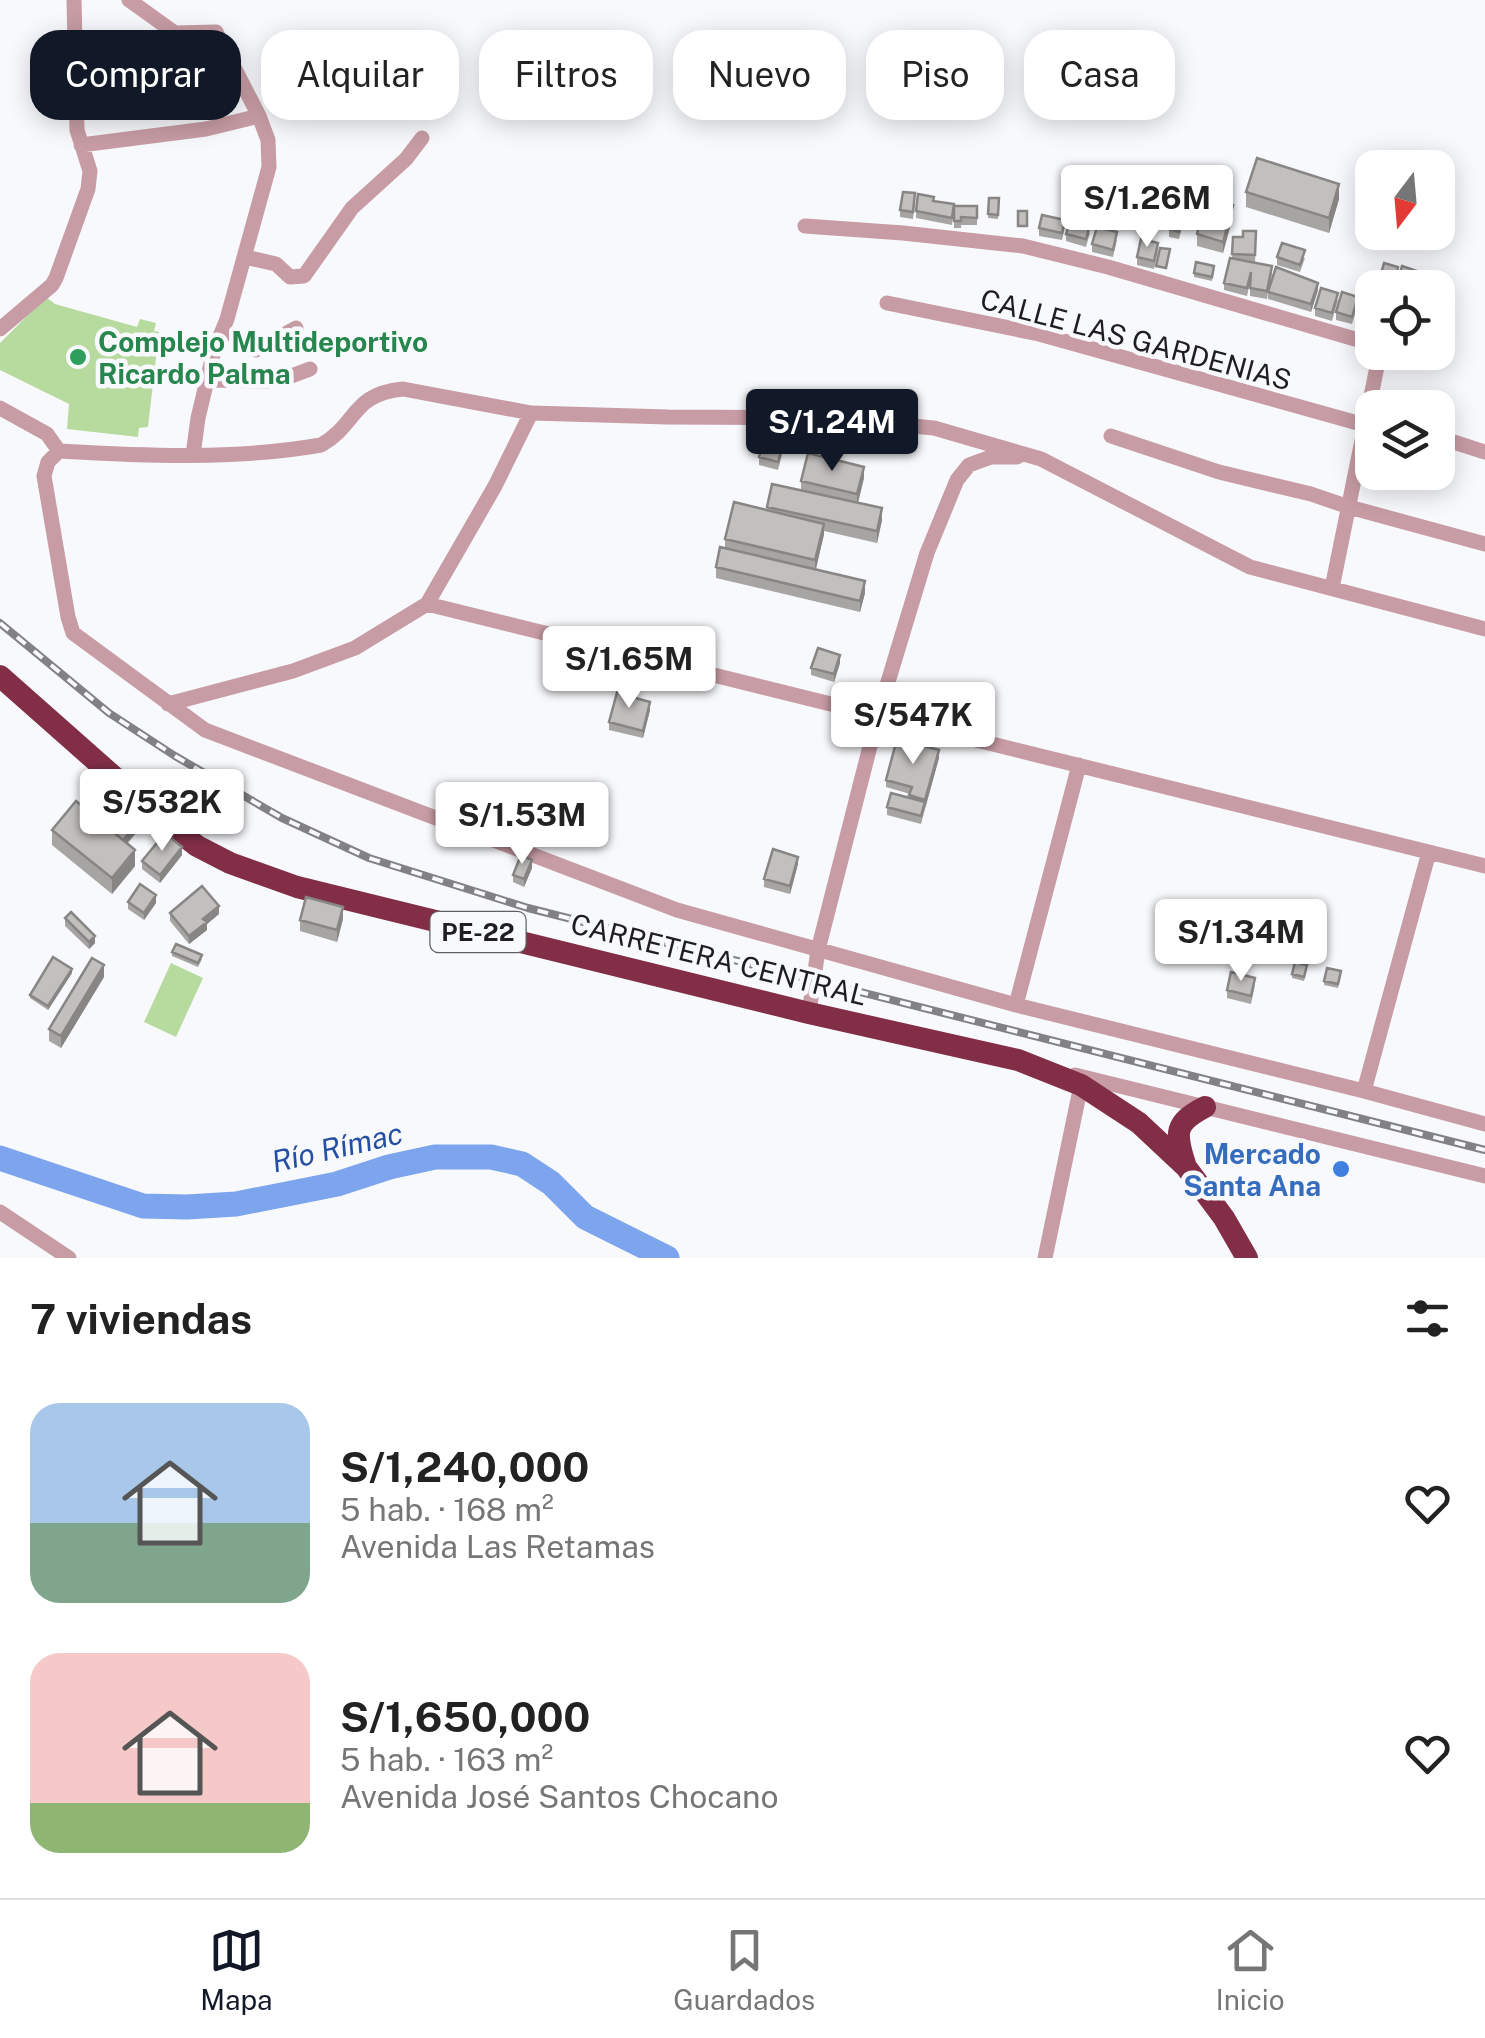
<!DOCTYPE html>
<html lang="es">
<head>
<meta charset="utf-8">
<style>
  body { margin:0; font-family:"Public Sans",sans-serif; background:#f6f6f6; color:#222; height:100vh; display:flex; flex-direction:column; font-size:38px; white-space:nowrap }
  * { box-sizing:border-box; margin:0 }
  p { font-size:32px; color:#767676 }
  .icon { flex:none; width:55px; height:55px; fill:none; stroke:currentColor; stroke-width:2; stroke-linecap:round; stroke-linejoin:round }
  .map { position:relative; height:1258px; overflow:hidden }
  .side { display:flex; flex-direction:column; background:#fff; flex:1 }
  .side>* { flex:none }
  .top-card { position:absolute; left:30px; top:30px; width:1425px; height:90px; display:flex; gap:20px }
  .needle { width:65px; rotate:196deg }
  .tools { position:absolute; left:1355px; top:150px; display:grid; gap:20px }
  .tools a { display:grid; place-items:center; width:100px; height:100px; border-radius:20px; background:#fff; box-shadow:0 5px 25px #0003; font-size:50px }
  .price { position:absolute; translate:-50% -85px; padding:0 22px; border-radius:10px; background:#fff; color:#222; font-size:32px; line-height:65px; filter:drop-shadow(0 2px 5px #0008) }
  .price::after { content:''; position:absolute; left:50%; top:60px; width:30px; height:22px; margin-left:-15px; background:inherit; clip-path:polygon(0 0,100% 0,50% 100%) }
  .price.on { background:#111827; color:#fff }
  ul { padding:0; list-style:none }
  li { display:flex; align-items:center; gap:30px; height:250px; padding:0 30px }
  li span { display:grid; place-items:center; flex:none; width:280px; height:200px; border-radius:30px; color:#555 }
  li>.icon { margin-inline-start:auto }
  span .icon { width:120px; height:120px; fill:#fffc; stroke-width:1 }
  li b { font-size:42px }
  h2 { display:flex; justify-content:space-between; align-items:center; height:120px; padding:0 30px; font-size:42px }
  .pill { padding:0 35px; border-radius:30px; background:#fff; box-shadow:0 5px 25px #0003; font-size:35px; line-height:90px }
  .pill.on { background:#111827; color:#fff }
  .tabs { display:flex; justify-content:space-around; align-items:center; height:140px; border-top:2px solid #e0e0e0; background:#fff; font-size:28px; color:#767676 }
  .tabs a { display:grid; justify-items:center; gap:5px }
  .tabs .on { color:#111827 }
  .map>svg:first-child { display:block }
  .green { fill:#b7db9e }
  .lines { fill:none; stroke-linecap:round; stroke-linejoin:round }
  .river { stroke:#7da5ee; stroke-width:25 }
  .minor { stroke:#c79ca4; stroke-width:15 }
  .highway { stroke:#822e46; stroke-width:22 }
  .rail-casing { stroke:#828284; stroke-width:8 }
  .rail { stroke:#f8f9fc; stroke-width:4; stroke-dasharray:11; stroke-linecap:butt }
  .wall { fill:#a7a5a3 }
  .shaded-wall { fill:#888685 }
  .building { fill:#c2c0be; stroke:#888685; stroke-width:2.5 }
  .leisure-dot { fill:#2e9e5b; stroke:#f8f9fc; stroke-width:4 }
  .shop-dot { fill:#3f7fe0; stroke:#f8f9fc; stroke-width:4 }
  .labels { text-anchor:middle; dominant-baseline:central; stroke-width:9; stroke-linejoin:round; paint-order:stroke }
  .shield { fill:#f8f9fc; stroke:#5f6061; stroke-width:2.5 }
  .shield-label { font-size:25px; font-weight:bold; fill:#1e1e1f }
  .street-label { font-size:28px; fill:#1e1e1f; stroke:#f8f9fc }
  .leisure-label { font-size:28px; font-weight:bold; fill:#27864d; stroke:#f8f9fc; text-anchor:start }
  .shop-label { font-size:28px; font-weight:bold; fill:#366cbe; stroke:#f8f9fc; text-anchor:end }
  .water-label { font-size:30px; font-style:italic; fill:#244fa4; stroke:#f8f9fc }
</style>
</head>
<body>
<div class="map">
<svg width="1485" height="1258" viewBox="0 0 1485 1258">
  <rect width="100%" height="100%" fill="#f8f9fc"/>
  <path class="green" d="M 46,297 L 55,304 L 137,327 L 140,319 L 156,323 L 154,331 L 159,332 L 148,427 L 139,428 L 138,437 L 67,429 L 69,404 L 0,370 L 0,343 Z
    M 171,963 L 203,978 L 176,1037 L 144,1022 Z"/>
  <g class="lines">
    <path class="river" d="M 0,1158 L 143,1206 L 187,1207 L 236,1204 L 287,1194 L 337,1184 L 389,1167 L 435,1157 L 491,1157 L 522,1164 L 551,1183 L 585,1217 L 667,1258"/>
    <path class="minor" d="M 129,0 L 175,33 L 216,32 L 259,116 L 268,140 L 269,167 L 227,319 L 214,351 L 198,418 L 193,455
      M 81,145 L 206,129 L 259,116
      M 805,226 L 903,233 L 1023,246 L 1108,267 L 1372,344
      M 245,257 L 276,264 L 290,277 L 304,276 L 352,208 L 406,159 L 422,138
      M 887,303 L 1039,334 L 1372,427
      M 0,329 L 52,285 L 56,278 L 88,189 L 90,171 L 77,130 L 74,0
      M 223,329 L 256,350 L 296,328
      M 207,380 L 266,381 L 286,378 L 310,369
      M 0,408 L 47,434 L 59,451
      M 1111,436 L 1219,472 L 1311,494 L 1349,507 L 1485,544
      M 1438,437 L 1485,452
      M 1332,588 L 1380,352
      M 427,604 L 1485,866
      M 1485,629 L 1250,567 L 1041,459 L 934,428 L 825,418 L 668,417 L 531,413 L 403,389 C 351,394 358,424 321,445 C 235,460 146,456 59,451 L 48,462 L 44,476 L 68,617 L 73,633 L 205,730 L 677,910 L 1016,1005 L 1364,1091 L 1485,1124
      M 168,704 L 293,671 L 355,648 L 427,604 L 495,486 L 531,413
      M 1016,1005 L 1079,765
      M 809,1013 L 818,950 L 878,715 L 927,553 L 957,480 L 969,465 L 991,457 L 1017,457
      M 1075,1075 L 1485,1176
      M 1364,1091 L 1429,852
      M 0,1212 L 69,1258
      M 1045,1258 L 1081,1085"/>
    <path class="highway" d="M 0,676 L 156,814 L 197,846 L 230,863 L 297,887 L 809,1013 L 1018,1060 L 1081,1085 L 1139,1123 L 1186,1167 L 1224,1218 L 1247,1258
      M 1185,1164 C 1175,1133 1174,1123 1205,1107"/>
    <defs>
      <path id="rail" d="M 0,623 L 109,713 L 175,756 L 282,818 L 369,858 L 528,908 L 1485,1150"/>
    </defs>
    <use href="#rail" class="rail-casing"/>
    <use href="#rail" class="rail"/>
  </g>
  <path class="wall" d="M 1101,185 L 1093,218 L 1070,212 L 1070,205 Z
    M 1132,188 L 1123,229 L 1101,223 L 1101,216 Z
    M 1246,192 L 1339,199 L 1329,233 L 1246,207 Z
    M 989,198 L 999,198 L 998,219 L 988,218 Z
    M 1148,199 L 1147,205 L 1160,208 L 1160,216 L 1155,235 L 1142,232 L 1144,217 L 1130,214 L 1130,206 Z
    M 915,201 L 913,219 L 900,217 L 900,210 Z
    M 933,201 L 954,204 L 952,225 L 916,218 L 916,211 Z
    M 954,206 L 977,206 L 977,225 L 961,225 L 961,228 L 954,228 Z
    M 1185,216 L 1179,239 L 1169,237 L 1169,229 Z
    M 1233,216 L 1223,253 L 1197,246 L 1197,234 Z
    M 1065,227 L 1062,240 L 1039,236 L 1039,228 Z
    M 1256,231 L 1255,263 L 1272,274 L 1269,290 L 1318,290 L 1311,312 L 1268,299 L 1268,292 L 1267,299 L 1250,296 L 1250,283 L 1247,296 L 1224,290 L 1224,283 L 1232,258 L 1233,237 L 1243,237 Z
    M 1090,233 L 1086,247 L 1066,241 L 1066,234 Z
    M 1117,240 L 1113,257 L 1092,252 L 1092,244 Z
    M 1158,250 L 1154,269 L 1137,265 L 1137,257 Z
    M 1277,257 L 1305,258 L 1300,272 L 1277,265 Z
    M 1214,269 L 1212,281 L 1194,277 L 1194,273 Z
    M 1398,274 L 1395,288 L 1379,288 L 1379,281 Z
    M 1338,300 L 1332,321 L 1315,316 L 1315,308 Z
    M 1358,305 L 1352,324 L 1336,320 L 1336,312 Z
    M 782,455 L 778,470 L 759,465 L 759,457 Z
    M 864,478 L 858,503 L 882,520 L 877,543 L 824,531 L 816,570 L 865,593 L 860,612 L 716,578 L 716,567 L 725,549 L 725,539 L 767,510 L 767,507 L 801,491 L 801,481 Z
    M 840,663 L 834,682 L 811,675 L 811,668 Z
    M 633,697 L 650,710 L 643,738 L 609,730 L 609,722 Z
    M 939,758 L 921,824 L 887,815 L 887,807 L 909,798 L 910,794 L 886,787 L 886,780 Z
    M 106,826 L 142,826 L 127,844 L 135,866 L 112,894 L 52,845 L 52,830 Z
    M 182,855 L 160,883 L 142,869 L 142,861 Z
    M 798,864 L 790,894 L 764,887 L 764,879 Z
    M 532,868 L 524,887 L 513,882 L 513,875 Z
    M 128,902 L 156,903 L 144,920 L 128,909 Z
    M 170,913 L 219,914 L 207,924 L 207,930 L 189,944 L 170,921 Z
    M 65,918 L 95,943 L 89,949 L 65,926 Z
    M 343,919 L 337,942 L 300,931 L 300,920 Z
    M 172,952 L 202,959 L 198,967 L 172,956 Z
    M 1307,969 L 1304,981 L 1292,978 L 1292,974 Z
    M 72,973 L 48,1010 L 30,998 L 30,995 Z
    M 1341,975 L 1338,988 L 1324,985 L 1324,981 Z
    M 104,977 L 61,1048 L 49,1041 L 49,1029 Z
    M 1255,985 L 1251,1004 L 1227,998 L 1227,990 Z"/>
  <path class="shaded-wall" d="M 1101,177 L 1101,185 L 1093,218 L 1093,210 Z
    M 1339,184 L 1339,199 L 1329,233 L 1329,218 Z
    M 1132,188 L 1132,196 L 1123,229 L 1123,221 Z
    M 1233,205 L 1233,216 L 1223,253 L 1223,242 Z
    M 1318,283 L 1318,290 L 1311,312 L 1311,304 Z
    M 864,467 L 864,478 L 857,506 L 857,494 Z
    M 882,508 L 882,520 L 877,543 L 877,531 Z
    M 824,524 L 824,535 L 815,572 L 815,560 Z
    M 865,581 L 865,593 L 860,612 L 860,601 Z
    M 840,655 L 840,663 L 834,682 L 834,674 Z
    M 650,702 L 650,710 L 643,738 L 643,731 Z
    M 939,750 L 939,758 L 925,808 L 925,800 Z
    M 142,818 L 142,826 L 119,852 L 119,845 Z
    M 182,847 L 182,855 L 160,883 L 160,875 Z
    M 135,850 L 135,866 L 112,894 L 112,878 Z
    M 798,857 L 798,864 L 790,894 L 790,886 Z
    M 532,860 L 532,868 L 524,887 L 524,879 Z
    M 156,895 L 156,903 L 144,920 L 144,913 Z
    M 219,906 L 219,914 L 207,924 L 207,930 L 189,944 L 189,936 L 203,919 Z
    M 343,907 L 343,919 L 337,942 L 337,930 Z
    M 95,936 L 95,943 L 89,949 L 89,942 Z
    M 104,965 L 104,977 L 61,1048 L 61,1036 Z
    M 72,969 L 72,973 L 48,1010 L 48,1006 Z"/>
  <path class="building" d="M 1257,158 L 1339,184 L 1329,218 L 1246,192 Z
    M 1077,172 L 1101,177 L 1093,210 L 1070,205 Z
    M 1110,182 L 1132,188 L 1123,221 L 1101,216 Z
    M 1134,189 L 1148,192 L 1146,204 L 1160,208 L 1159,212 L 1152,211 L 1152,213 L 1158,215 L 1155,227 L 1142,224 L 1146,209 L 1130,206 Z
    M 903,192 L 915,193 L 913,212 L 900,210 Z
    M 918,194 L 934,197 L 933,201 L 954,204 L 952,218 L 916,211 Z
    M 1207,197 L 1233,205 L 1223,242 L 1197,234 Z
    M 989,198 L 999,198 L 998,215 L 988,214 Z
    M 954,206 L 977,206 L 977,218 L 961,217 L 961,221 L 954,221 Z
    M 1176,206 L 1185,208 L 1179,232 L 1169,229 Z
    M 1018,211 L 1027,211 L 1027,226 L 1018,226 Z
    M 1042,215 L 1065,220 L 1062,233 L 1039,228 Z
    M 1071,219 L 1090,225 L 1086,239 L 1066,234 Z
    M 1097,227 L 1117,232 L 1113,250 L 1092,244 Z
    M 1243,231 L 1256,231 L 1255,255 L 1232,254 L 1233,237 L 1243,237 Z
    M 1141,239 L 1158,243 L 1154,261 L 1137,257 Z
    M 1282,243 L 1305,250 L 1300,265 L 1277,257 Z
    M 1160,248 L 1170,249 L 1166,268 L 1156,266 Z
    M 1230,258 L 1272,266 L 1267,291 L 1250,288 L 1251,272 L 1247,288 L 1224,283 Z
    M 1196,262 L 1214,266 L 1212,277 L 1194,273 Z
    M 1384,263 L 1398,267 L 1394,284 L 1379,281 Z
    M 1402,266 L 1417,271 L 1412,288 L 1397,284 Z
    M 1276,267 L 1318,283 L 1311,304 L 1268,292 Z
    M 1321,288 L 1338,293 L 1332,313 L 1315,308 Z
    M 1342,292 L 1358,297 L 1352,317 L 1336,312 Z
    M 763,443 L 782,448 L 778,462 L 759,457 Z
    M 808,453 L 864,467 L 857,494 L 801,481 Z
    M 772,484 L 882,508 L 877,531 L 767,507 Z
    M 734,502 L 824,524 L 815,560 L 725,539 Z
    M 720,547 L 865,581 L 860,601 L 716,567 Z
    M 818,648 L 840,655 L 834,674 L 811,668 Z
    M 618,689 L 633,693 L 632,697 L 650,702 L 643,731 L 609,722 Z
    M 897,739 L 939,750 L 925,800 L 909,795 L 912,787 L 886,780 Z
    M 891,793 L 925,802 L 921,816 L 887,807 Z
    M 76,801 L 135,850 L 112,878 L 52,830 Z
    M 126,804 L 142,818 L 123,840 L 106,826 Z
    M 165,833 L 182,847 L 160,875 L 142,861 Z
    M 773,849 L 798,857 L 790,886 L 764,879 Z
    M 521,855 L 532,860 L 524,879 L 513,875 Z
    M 140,884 L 156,895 L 144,913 L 128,902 Z
    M 202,886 L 219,906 L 203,919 L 207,922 L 189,936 L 170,913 Z
    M 306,897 L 343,907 L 337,930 L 300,920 Z
    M 71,912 L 95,936 L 89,942 L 65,918 Z
    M 176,944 L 202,955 L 198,963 L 172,952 Z
    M 53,957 L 72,969 L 48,1006 L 30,995 Z
    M 92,958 L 104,965 L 61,1036 L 49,1029 Z
    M 1295,962 L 1307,965 L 1304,977 L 1292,974 Z
    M 1327,968 L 1341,971 L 1338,984 L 1324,981 Z
    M 1231,972 L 1255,978 L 1251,996 L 1227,990 Z"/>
  <circle class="leisure-dot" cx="78" cy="357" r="10"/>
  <circle class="shop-dot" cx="1341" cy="1169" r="10"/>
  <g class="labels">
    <rect class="shield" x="430.5" y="912" width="95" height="40" rx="8"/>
    <g class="shield-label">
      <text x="478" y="932">PE-22</text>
    </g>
    <g class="street-label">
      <text transform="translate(1136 339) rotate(15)">CALLE LAS GARDENIAS</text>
      <text transform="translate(719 959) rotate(14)">CARRETERA CENTRAL</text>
    </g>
    <g class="leisure-label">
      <text x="98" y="341">Complejo Multideportivo<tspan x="98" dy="32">Ricardo Palma</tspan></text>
    </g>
    <g class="shop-label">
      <text x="1321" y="1153">Mercado<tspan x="1321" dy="32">Santa Ana</tspan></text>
    </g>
    <g class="water-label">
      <text transform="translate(337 1147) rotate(-13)">Río Rímac</text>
    </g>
  </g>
</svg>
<div class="tools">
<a><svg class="needle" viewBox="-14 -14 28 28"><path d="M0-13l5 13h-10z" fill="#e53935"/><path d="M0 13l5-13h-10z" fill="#767676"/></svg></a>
<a><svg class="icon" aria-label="locate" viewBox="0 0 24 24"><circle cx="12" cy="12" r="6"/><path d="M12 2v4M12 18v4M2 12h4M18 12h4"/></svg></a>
<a><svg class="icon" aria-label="layers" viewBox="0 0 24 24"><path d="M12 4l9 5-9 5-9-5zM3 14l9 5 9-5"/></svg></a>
</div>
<b class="price" style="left:1147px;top:250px">S/1.26M</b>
<b class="price on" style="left:832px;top:474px">S/1.24M</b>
<b class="price" style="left:629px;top:711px">S/1.65M</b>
<b class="price" style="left:913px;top:767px">S/547K</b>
<b class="price" style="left:162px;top:854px">S/532K</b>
<b class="price" style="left:522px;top:867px">S/1.53M</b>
<b class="price" style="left:1241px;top:984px">S/1.34M</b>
<div class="top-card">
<a class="pill on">Comprar</a>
<a class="pill">Alquilar</a>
<a class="pill">Filtros</a>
<a class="pill">Nuevo</a>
<a class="pill">Piso</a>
<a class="pill">Casa</a>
</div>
</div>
<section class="side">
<h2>7 viviendas<svg class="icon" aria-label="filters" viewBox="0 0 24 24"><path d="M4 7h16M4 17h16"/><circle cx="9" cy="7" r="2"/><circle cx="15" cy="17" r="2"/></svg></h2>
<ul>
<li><span style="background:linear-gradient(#a9c7e8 60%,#7fa58c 0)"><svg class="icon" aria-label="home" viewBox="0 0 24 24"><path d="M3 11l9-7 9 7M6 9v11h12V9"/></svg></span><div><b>S/1,240,000</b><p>5 hab. · 168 m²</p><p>Avenida Las Retamas</p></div><svg class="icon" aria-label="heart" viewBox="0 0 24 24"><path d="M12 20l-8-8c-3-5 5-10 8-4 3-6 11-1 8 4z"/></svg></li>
<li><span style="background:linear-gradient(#f6c9c9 75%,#8fb573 0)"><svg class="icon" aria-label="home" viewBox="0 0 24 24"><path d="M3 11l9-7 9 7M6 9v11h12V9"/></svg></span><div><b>S/1,650,000</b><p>5 hab. · 163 m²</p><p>Avenida José Santos Chocano</p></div><svg class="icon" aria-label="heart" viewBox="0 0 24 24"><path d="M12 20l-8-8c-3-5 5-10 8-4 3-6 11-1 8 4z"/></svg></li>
</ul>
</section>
<nav class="tabs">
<a class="on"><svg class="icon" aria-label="map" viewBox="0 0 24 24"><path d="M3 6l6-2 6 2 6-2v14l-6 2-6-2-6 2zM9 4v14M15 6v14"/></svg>Mapa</a>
<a><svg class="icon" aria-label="saved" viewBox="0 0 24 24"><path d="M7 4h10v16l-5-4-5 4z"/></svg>Guardados</a>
<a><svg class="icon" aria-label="home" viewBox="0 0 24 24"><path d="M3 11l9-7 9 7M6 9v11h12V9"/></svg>Inicio</a>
</nav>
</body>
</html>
